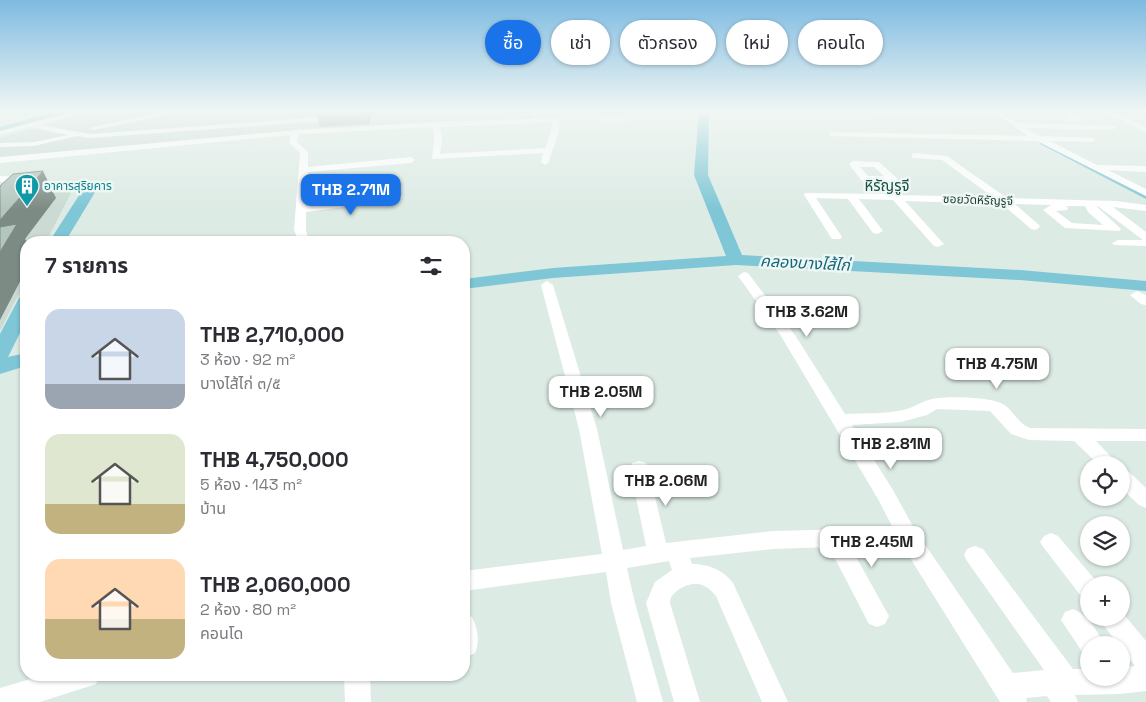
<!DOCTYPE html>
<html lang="th">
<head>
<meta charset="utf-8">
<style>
  body { margin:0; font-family:"Space Grotesk","Noto Sans Thai",sans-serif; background:#f2f2f3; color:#2b2b33; height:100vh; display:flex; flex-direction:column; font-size:19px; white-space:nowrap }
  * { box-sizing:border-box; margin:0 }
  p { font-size:16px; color:#7c7c81 }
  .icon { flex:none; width:28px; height:28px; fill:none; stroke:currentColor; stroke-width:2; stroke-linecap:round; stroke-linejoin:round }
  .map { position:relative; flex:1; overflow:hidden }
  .drawer { position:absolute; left:20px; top:236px; width:450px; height:445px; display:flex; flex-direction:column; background:#fff; border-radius:20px; box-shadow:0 1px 4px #0004 }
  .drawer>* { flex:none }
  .guide { position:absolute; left:485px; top:20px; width:475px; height:45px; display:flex; gap:10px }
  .tools { position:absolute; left:1080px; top:456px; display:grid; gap:10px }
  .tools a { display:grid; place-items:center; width:50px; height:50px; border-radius:50%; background:#fff; box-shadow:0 1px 4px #0004; font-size:25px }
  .price { position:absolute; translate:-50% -42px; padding:0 11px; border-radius:10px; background:#fff; color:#222; font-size:16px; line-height:32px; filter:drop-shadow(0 1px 2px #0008) }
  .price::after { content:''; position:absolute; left:50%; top:30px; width:15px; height:11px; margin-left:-8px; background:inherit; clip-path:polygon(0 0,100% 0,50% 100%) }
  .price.current { background:#1a73e8; color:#fff }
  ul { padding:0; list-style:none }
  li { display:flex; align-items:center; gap:15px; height:125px; padding:0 25px }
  li span { display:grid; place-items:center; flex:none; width:140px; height:100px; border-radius:15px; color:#555 }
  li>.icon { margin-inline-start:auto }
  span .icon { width:60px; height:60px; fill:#fffc; stroke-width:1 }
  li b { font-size:21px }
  h2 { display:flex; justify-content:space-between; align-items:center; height:60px; padding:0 25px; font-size:21px }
  .chip { padding:0 18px; border-radius:22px; background:#fff; box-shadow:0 1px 4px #0004; font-size:18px; line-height:45px }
  .chip.current { background:#1a73e8; color:#fff }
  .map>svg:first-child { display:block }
  .built { fill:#cbdbd4 }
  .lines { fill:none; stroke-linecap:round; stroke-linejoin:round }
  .stream { fill:#7fc6d6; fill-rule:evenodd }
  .canal { fill:#7fc6d6; fill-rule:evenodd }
  .minor { fill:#fff; fill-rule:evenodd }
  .wall { fill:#9aaaa3 }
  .shaded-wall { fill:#7d8b85 }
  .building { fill:#b3c6be; stroke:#7d8b85 }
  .labels { text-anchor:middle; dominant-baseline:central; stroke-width:5; stroke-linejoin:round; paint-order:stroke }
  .far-culture-label { font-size:12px; fill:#0d838f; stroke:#eef7f3; text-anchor:start }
  .far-street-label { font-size:12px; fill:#1e3c35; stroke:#eef7f3 }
  .far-quarter-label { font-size:15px; fill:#184f44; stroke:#eef7f3 }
  .water-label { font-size:16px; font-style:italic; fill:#13677c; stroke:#eef7f3 }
</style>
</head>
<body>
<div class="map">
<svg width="1146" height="702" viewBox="0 0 1146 702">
  <rect width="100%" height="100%" fill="#ddebe5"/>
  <path class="built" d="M 97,111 L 531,111 L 532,121 L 364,127 L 0,159 L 0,138 Z
    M 74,187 L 46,242 L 26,242 L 26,280 L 0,331 L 0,196 Z"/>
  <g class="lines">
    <path class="stream" d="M 989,111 L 993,111 L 1034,138 L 1031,139 Z
      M 1040,142 L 1042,142 L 1146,196 L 1146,199 L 1040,144 Z"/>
    <path class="canal" d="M 58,111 L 74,111 L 73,113 L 0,133 L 0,127 Z
      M 699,111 L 709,111 L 708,175 L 742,255 L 1020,270 L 1146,281 L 1146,291 L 1020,280 L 736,265 L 553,278 L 464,289 L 464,279 L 553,268 L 726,256 L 694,175 Z
      M 90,185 L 97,189 L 65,242 L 49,242 L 85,186 Z
      M 26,296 L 26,321 L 8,357 L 26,353 L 26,366 L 0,374 L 0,334 L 19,298 Z"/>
    <path class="minor" d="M 75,111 L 87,111 L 40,125 L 89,134 L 337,116 L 341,118 L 337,120 L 89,138 L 77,136 L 34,146 L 0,147 L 0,143 L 34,142 L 68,135 L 30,127 L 0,135 L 0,131 Z
      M 186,111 L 93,130 L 89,128 L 160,112 Z
      M 625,111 L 633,111 L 633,120 L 601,121 L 597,119 L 601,117 L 626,117 Z
      M 863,111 L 1000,111 L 1018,123 L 1115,126 L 1116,128 L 1112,130 L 1025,128 L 1040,136 L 1094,138 L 1094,142 L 1091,142 L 1050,141 L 1097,165 L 1146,166 L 1146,172 L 1108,170 L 1146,189 L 1146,196 L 1037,141 L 830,136 L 830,132 L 833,132 L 1027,136 L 998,116 L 867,113 Z
      M 1062,111 L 1071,111 L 1084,120 L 1080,122 L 1066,122 L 1066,118 L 1071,118 Z
      M 1101,111 L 1111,111 L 1146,127 L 1146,132 Z
      M 558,118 C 563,134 551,147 549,162 L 545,165 L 541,162 L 543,153 L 432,159 L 434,139 L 433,127 L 299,134 L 297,142 L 308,152 L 308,167 L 411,157 L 415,160 L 411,163 L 308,172 L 306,206 L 398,194 L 403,197 L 398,200 L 306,212 L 306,230 L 309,242 L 299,242 L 294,230 L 300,153 L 289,143 L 291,135 L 0,163 L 0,157 L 296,130 L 436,122 ZM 552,122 L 551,131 L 545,148 L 440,154 L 442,139 L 440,127 Z
      M 915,153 L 947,156 L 1007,198 L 1116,201 L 1146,205 L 1146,211 L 1113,207 L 1146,232 L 1146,246 L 1114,245 L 1112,243 L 1118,240 L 1143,240 L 1099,207 L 1096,206 L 1119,227 L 1121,229 L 1119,231 L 1065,228 L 1043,210 L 1051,205 L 1015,204 L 1039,225 L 1040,227 L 1035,230 L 1031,229 L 1002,204 L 905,201 L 942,242 L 944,244 L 938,247 L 934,246 L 893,200 L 859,199 L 883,231 L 877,234 L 873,233 L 848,199 L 816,198 L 842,237 L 840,239 L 832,239 L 804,195 L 805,193 L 888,194 L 893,191 L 899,195 L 993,197 L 942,160 L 912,158 L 912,154 ZM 1066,206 L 1085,206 L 1088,212 L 1103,225 L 1072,223 L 1056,211 L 1067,210 L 1068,208 Z
      M 853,161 L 879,162 L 898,179 L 893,182 L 862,181 L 849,164 ZM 860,167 L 874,167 L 884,176 L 868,176 Z
      M 0,176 L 24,177 L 29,184 L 24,187 L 21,186 L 18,182 L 0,182 Z
      M 744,272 L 748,273 L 795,335 L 845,414 C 864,413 885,414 903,410 C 913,408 922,401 932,399 C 947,396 983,397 998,402 C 1012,406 1016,423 1030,428 L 1146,429 L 1146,441 L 1096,441 L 1119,465 L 1099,465 L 1074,441 L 1029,440 L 1011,434 L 990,411 L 937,409 L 927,415 L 901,422 L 852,425 L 893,490 L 915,530 L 1013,673 L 1044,670 L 967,561 L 964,555 L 967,549 L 975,546 L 983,549 L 1073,669 L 1089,669 L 1089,678 L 1121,678 L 1121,668 L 1135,666 L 1121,648 L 1121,645 L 1119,645 L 1104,626 L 1100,618 L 1121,618 L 1121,611 L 1146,641 L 1146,691 L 1119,694 L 1075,695 L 1078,702 L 1051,702 L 1047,696 L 1026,698 L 1027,702 L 1000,702 L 902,545 L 850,546 L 889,616 L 885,624 L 877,627 L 869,624 L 829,547 L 773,549 L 690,558 L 692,564 C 709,564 723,570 733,583 L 788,702 L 762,702 L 716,596 C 705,582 693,580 678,590 C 673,594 670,597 670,603 L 700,702 L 674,702 L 646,603 L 655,582 L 672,570 L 669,561 L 627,568 L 635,603 L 663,702 L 637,702 L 611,603 L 606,572 L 464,591 L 464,571 L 602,554 L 579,429 L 541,285 L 547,281 L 553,285 L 597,429 L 623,550 L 646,546 L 630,468 L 632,463 L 639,461 L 646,463 L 648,468 L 666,543 L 773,531 L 893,528 L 878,499 L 781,336 L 738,276 Z
      M 1137,291 L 1146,295 L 1146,305 L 1141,304 L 1130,295 Z
      M 1121,469 L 1128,471 L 1146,488 L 1146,508 L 1139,505 L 1121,488 Z
      M 1051,533 L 1058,536 L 1097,582 L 1099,585 L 1089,585 L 1089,599 L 1081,596 L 1044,548 L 1040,542 L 1044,536 Z
      M 1073,609 C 1087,614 1098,631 1104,645 L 1089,645 L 1089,656 L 1083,653 L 1061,620 L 1065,612 Z
      M 464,614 L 472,617 C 478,629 480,641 475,653 L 466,657 L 464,656 Z
      M 44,675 L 100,675 L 96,684 L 40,702 L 0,702 L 0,688 Z
      M 344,675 L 370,675 L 371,702 L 345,702 Z"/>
  </g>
  <path class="wall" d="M 316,111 L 371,111 L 369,124 L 320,127 Z
    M 498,111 L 528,111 L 528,113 L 499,114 Z"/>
  <path class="shaded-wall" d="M 367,111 L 371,111 L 369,124 Z
    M 43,171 L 56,198 L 25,239 L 27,242 L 26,242 L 26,270 L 0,320 L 0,220 Z"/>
  <path class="building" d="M 43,171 L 0,220 L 0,186 L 13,174 Z
    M 17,224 L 0,252 L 0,227 Z"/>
  <linearGradient id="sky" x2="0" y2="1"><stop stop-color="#7ebbe1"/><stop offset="0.53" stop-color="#f0f6f3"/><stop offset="1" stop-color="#f0f6f3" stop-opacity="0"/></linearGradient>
  <rect width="1146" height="209" fill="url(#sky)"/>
  <defs>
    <symbol id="building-pin" viewBox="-11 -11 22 30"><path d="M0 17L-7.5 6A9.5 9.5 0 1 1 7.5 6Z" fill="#0f9aa8" stroke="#eef7f3"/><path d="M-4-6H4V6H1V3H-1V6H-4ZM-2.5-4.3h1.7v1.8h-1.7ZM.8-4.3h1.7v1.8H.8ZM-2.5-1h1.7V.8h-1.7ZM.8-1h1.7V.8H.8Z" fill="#fff"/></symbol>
  </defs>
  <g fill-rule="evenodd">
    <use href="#building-pin" x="13" y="172" width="28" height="38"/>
  </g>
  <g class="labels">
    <g class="far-culture-label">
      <text x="44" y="186">อาคารสุริยคาร</text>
    </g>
    <g class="far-street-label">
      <text transform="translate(978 200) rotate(2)">ซอยวัดหิรัญรูจี</text>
    </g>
    <g class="far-quarter-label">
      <text x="887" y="185">หิรัญรูจี</text>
    </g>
    <g class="water-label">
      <text transform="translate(805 263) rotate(3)">คลองบางไส้ไก่</text>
    </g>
  </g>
</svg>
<div class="tools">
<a><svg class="icon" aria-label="locate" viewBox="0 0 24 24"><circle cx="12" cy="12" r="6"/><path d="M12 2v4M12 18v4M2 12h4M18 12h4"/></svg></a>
<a><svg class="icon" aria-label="layers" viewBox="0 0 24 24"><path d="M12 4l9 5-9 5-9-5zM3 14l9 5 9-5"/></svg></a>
<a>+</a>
<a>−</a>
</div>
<b class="price current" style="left:351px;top:216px">THB 2.71M</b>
<b class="price" style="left:807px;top:338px">THB 3.62M</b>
<b class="price" style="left:997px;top:390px">THB 4.75M</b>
<b class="price" style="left:601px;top:418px">THB 2.05M</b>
<b class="price" style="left:891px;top:470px">THB 2.81M</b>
<b class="price" style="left:666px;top:507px">THB 2.06M</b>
<b class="price" style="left:872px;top:568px">THB 2.45M</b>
<div class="guide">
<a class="chip current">ซื้อ</a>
<a class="chip">เช่า</a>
<a class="chip">ตัวกรอง</a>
<a class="chip">ใหม่</a>
<a class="chip">คอนโด</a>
</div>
<section class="drawer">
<h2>7 รายการ<svg class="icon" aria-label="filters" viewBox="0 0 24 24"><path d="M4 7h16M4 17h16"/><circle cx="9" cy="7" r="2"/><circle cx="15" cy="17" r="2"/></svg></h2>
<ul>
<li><span style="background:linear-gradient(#c9d6e8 75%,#9aa5b1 0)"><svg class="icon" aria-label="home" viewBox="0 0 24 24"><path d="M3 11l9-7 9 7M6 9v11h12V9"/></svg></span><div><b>THB 2,710,000</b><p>3 ห้อง · 92 m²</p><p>บางไส้ไก่ ๓/๕</p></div></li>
<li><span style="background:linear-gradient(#dfe7d0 70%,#c2b280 0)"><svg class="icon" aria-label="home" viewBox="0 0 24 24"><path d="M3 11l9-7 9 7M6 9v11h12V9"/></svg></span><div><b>THB 4,750,000</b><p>5 ห้อง · 143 m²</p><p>บ้าน</p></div></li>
<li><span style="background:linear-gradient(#ffd9b3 60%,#c2b280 0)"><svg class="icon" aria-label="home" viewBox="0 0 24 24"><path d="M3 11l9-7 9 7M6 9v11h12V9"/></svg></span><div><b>THB 2,060,000</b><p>2 ห้อง · 80 m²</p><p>คอนโด</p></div></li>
</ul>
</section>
</div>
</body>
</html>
